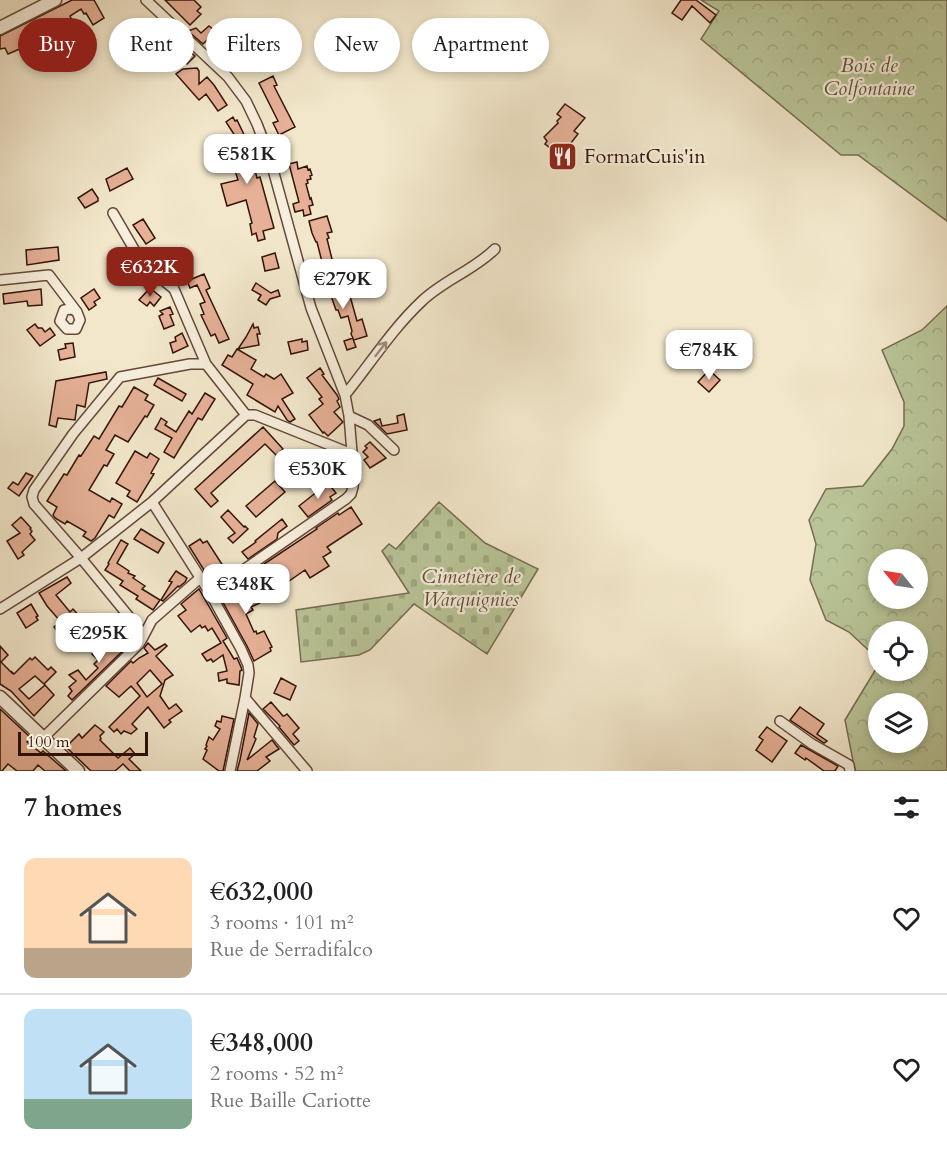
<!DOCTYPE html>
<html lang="en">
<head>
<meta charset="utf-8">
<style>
  body { margin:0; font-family:Cardo,serif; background:#f2f2f2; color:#202124; height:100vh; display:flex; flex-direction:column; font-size:22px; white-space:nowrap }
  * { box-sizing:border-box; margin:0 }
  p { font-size:20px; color:#757577 }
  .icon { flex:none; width:33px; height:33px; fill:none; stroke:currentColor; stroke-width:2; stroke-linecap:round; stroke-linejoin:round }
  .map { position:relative; height:771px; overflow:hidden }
  .drawer { display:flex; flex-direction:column; background:#fff; flex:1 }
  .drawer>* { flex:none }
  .banner { position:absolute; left:18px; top:18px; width:600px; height:54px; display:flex; gap:12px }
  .needle { width:39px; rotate:300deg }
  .tools { position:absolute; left:868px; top:549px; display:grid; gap:12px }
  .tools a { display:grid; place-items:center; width:60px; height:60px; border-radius:50%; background:#fff; box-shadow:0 3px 9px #0003; font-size:30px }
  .scale { position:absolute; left:18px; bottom:15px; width:130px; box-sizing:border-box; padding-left:6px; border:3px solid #341307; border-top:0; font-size:16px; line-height:21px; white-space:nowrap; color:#341307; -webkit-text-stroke:4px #f7efdd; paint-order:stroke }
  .price { position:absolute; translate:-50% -51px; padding:0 14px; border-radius:12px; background:#fff; color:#222; font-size:20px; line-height:39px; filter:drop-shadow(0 2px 3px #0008) }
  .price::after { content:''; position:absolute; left:50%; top:36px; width:18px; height:14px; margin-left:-9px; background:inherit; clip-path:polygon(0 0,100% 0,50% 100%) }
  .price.on { background:#8f2418; color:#fff }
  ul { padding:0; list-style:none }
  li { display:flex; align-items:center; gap:18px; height:150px; padding:0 24px }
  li+li { border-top:2px solid #e0e0e0 }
  li span { display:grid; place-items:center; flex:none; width:168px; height:120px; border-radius:12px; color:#555 }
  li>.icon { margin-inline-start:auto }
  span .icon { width:72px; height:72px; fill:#fffc; stroke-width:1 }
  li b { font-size:26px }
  h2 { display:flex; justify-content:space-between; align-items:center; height:72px; padding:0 24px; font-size:26px }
  .tag { padding:0 21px; border-radius:27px; background:#fff; box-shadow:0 3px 9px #0003; font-size:21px; line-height:54px }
  .tag.on { background:#8f2418; color:#fff }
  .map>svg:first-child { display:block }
  .forest { fill:url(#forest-crowns); stroke:#766c50; stroke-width:1.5; fill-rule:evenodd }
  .cemetery { fill:url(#cemetery-stones); stroke:#766c50; stroke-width:1.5 }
  .building { fill:#e6b197; stroke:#341307; stroke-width:1.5; fill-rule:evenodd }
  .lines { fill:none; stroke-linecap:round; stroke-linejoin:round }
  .minor-casing { stroke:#644838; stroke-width:12 }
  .tertiary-casing { stroke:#644838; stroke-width:15 }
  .minor { stroke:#f7efdd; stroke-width:9 }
  .tertiary { stroke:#f7efdd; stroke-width:12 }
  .oneway { stroke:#9f8c7d }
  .labels { text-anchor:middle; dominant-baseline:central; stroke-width:4.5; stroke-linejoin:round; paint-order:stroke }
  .park-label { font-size:20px; font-style:italic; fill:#63513a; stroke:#f7efdd }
  .poi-label { font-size:20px; fill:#341307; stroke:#f7efdd; text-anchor:start }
</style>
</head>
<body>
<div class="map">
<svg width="947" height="771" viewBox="0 0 947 771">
  <defs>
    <pattern id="forest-crowns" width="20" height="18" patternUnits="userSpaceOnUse" patternTransform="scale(1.5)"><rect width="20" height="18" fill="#b9c598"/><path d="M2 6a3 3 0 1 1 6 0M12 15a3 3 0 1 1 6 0" fill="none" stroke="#a0a882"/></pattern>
    <pattern id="cemetery-stones" width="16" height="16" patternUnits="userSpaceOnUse" patternTransform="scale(1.5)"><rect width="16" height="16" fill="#b9c598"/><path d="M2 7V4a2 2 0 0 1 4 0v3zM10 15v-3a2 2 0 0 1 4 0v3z" fill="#a0a882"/></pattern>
  </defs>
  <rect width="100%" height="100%" fill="#f2e7cb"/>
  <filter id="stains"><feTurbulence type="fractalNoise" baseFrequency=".00333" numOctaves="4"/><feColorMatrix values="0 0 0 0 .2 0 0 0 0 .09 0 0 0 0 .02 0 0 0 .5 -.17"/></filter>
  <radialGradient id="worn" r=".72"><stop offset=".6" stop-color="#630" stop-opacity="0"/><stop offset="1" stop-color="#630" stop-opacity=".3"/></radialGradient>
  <path class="forest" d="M 701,0 L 947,0 L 947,221 L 858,155 L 841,155 L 701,39 L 719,11 Z
    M 947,306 L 947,771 L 855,771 L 845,720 L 879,664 L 879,670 L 918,670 L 918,632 L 879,632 L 879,660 L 849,632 L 826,620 L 810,580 L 816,544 L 809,520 L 826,489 L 863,486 L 892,449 L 904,426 L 904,402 L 882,350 L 922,330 ZM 879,560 L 918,560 L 918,598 L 879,598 ZM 879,704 L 918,704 L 918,742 L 879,742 Z"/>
  <path class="cemetery" d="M 439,502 L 485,543 L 538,569 L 487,654 L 414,604 L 370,650 L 359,655 L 301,662 L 296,610 L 409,593 L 382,551 L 389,544 L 396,549 Z"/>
  <path class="building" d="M 72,0 L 94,0 L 104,18 L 93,25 L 86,13 L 84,14 L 81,9 L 70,16 L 75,26 L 69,29 L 77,44 L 70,47 L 65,37 L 38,48 L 36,42 L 8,54 L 5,48 L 0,49 L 0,36 Z
    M 165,0 L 194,0 L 201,7 L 197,11 L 201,14 L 190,25 Z
    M 681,0 L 696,0 L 716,15 L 710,23 L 692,6 L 682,20 L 672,13 Z
    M 209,26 L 214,30 L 210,34 L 212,35 L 203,44 L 188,31 L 196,28 L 201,33 Z
    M 165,29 L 195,56 L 187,64 L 176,53 L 171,57 L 154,41 Z
    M 197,68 L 199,71 L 199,84 L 207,77 L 214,85 L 227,105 L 218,111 L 206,94 L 199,100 L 176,74 L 183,69 Z
    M 273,76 L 277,85 L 274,86 L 295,127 L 279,135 L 273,123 L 278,121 L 259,83 Z
    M 565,104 L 585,118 L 574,131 L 578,134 L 561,156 L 545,144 L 547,141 L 544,137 L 558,123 L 557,121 L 561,117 L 557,114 Z
    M 233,117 L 235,121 L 237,120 L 249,145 L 245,147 L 250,159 L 252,158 L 257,178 L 260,177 L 274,228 L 263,231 L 265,239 L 258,241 L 256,233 L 252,235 L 250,224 L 252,223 L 246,200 L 227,206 L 221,184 L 238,180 L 233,164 L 238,162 L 233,152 L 228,154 L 227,152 L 232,148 L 226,135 L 236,145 L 239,142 L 226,122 Z
    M 297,162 L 298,169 L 307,166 L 308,170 L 310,169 L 312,175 L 310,176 L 311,179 L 307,180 L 308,183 L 306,184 L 310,199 L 311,198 L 313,205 L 309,206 L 311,214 L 304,216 L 303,210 L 295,212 L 293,204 L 299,202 L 289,164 Z
    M 127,168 L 133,179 L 110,191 L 106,179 Z
    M 92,189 L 98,198 L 98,201 L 85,208 L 78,198 Z
    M 327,216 L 332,232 L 327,233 L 329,238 L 327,239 L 333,263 L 323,266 L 317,242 L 316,242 L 312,233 L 309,221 Z
    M 143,219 L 155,238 L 146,244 L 133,225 Z
    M 58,247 L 59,260 L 27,265 L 26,250 Z
    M 275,253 L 279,268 L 265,271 L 262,257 Z
    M 329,273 L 341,299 L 350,296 L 357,321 L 362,319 L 367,336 L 354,340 L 353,339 L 356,347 L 347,350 L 344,341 L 353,338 L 351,334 L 352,331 L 348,316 L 341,318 L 338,310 L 336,310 L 330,293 L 328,292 L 315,297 L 313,291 L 324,287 L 320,276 Z
    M 204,274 L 210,288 L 206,290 L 229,339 L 219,343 L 215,334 L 211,336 L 201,315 L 204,314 L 200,304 L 205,302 L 197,285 L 190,288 L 187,281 Z
    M 256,283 L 271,293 L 278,290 L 280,296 L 270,299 L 266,305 L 258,300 L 261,295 L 252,290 Z
    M 150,288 L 161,297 L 154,306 L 150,302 L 147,306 L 139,300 Z
    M 41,289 L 42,305 L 28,306 L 27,301 L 4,304 L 3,294 Z
    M 94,289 L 100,298 L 94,302 L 96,305 L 89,310 L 81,298 Z
    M 170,307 L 173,314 L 170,315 L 174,325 L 164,329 L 159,316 L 163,314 L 160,311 Z
    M 35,324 L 38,328 L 42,328 L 45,332 L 50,328 L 55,335 L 40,346 L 27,330 Z
    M 253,324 L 254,328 L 258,327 L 260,334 L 257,334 L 259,345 L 238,349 L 246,337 Z
    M 182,333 L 188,346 L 173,353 L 170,343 L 176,341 L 175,337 Z
    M 302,339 L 302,342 L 307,341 L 308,350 L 291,354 L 288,342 Z
    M 73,343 L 75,357 L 60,360 L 58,350 L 66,348 L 65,344 Z
    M 237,349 L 256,360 L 251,369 L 264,377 L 266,374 L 274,379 L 281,374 L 293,393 L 282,399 L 295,419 L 290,422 L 287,420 L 278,406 L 275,412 L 247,395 L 253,384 L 222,365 L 228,355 L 232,357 Z
    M 320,368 L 324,374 L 322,375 L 337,395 L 339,399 L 337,401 L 340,407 L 334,412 L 343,422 L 328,436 L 324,432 L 323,433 L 309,415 L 323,404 L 319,399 L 322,397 L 307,378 Z
    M 709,370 L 720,380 L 709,392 L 698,382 Z
    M 106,372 L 107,379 L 89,383 L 85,407 L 77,405 L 75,420 L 58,418 L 56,427 L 49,425 L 56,381 Z
    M 158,378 L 186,394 L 182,401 L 154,385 Z
    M 134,387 L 148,395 L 145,400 L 154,405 L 147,417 L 145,416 L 128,442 L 115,435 L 106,450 L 114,454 L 107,466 L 104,465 L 89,490 L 110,502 L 112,498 L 122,504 L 114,518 L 109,515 L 95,538 L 91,541 L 83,536 L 86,532 L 67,521 L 65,524 L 55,518 L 53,515 L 57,507 L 47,501 L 64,474 L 67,475 L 79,455 L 81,456 L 94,436 L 99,439 L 119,406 L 122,407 Z
    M 205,393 L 215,399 L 202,420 L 198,418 L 174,458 L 164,452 L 172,438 L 155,429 L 158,424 L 161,418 L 167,422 L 165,425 L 176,432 L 189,411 L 192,414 Z
    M 404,414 L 407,430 L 387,434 L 374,421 L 380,419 L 382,426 L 398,423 L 397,416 Z
    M 263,427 L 283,449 L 276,455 L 265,444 L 211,493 L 218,501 L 211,507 L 195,489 Z
    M 370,442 L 386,458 L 370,468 L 364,460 L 368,457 L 363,452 L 367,448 L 365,446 Z
    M 135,451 L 147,458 L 150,453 L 159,459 L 151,473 L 154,474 L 137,502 L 127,496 L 130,491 L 116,483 Z
    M 323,454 L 328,459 L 324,463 L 327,466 L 324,468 L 326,470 L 320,475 L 311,465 Z
    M 26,473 L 33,476 L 19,496 L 8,488 L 13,482 L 18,485 Z
    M 275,481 L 285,492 L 256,517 L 246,506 Z
    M 328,483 L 336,493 L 330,497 L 332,500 L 308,517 L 299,506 Z
    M 351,507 L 362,524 L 327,547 L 331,552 L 323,557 L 329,566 L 310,578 L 305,570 L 279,588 L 264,564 L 317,529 L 316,528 L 338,513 L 339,515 Z
    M 228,510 L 244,527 L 245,526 L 248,529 L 233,543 L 228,538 L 235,533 L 221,517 Z
    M 21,517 L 31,528 L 30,529 L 32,531 L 30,534 L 35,540 L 22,552 L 24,555 L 18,559 L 7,541 L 20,533 L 12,525 Z
    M 282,519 L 287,526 L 278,533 L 277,539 L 248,559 L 242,552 L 256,542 L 255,541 Z
    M 141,529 L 164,543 L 158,553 L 134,539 Z
    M 200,539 L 203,543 L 207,541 L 225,569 L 224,570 L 227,573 L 212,583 L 189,546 Z
    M 121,540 L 128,544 L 117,563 L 129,571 L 128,573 L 135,576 L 133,578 L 145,586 L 142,589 L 160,600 L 153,610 L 136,599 L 138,596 L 120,585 L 123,581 L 105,570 L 109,564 L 108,563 Z
    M 176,571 L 187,578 L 185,582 L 179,587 L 178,586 L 163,601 L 161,600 L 172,582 L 169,581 Z
    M 248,575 L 260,590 L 258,591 L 263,599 L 260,603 L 251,607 L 253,610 L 246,614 L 254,632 L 256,631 L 257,634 L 264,631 L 272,647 L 270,648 L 271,651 L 254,661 L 247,646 L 220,597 L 221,594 Z
    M 67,577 L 71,583 L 56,595 L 70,612 L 73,609 L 81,618 L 76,623 L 73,620 L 64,629 L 66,632 L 61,636 L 54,627 L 61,622 L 47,606 L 39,593 Z
    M 199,589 L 227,638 L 223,641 L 234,659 L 237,658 L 241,667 L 242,670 L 240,671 L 239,685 L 227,683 L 227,679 L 219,681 L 218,673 L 227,671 L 223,655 L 213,662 L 211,659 L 207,661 L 202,654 L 221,643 L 212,628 L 208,631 L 205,626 L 202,628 L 200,625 L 191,632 L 178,616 L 186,610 L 181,604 Z
    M 31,604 L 38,616 L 36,617 L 38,620 L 26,628 L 17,613 Z
    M 129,634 L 134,640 L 72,700 L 68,696 L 72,691 L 69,687 L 76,681 L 69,675 L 78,670 L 86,680 L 98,668 L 94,664 L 98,660 L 92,654 L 101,645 L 104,649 L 120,637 L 123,639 Z
    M 148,643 L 155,650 L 165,644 L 167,646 L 156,656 L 173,675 L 165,680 L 160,696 L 169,709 L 176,704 L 182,711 L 169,720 L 171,722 L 164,728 L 148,707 L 132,724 L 137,729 L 131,734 L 124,731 L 121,734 L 117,729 L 114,732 L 109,727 L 140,696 L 131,686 L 119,697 L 106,686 L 131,661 L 133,663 L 139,658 L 148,653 L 144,648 ZM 150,670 L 162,684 L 147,697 L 137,683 Z
    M 0,646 L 8,655 L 1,662 L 12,673 L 12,672 L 14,674 L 30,658 L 32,660 L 35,657 L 48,670 L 51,667 L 56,672 L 44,684 L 35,676 L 19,689 L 29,699 L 45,685 L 54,695 L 34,716 L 11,691 L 0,684 Z
    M 281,678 L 296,686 L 290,700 L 274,693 Z
    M 271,702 L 283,716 L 284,716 L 287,714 L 299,728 L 293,734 L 299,741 L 294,745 L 279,727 L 280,726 L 263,709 Z
    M 800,707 L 824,724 L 817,734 L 827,741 L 824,743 L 790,720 Z
    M 0,709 L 31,738 L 27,742 L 41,753 L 43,751 L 66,771 L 45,771 L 38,765 L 33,771 L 17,771 L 8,764 L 2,771 L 0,771 Z
    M 249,713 L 258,724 L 254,737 L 256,739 L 247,760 L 272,740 L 279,749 L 266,757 L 270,761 L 257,771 L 237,771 L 240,760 Z
    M 222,716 L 234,719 L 223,771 L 219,771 L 203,759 L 207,750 L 205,749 L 207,746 L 206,745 L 209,737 L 213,740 L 220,729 L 215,726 L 217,721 L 221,722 Z
    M 95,725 L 104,732 L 100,736 L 101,739 L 100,740 L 118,758 L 130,748 L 135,754 L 129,759 L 141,771 L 130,771 L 123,764 L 115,771 L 91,771 L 66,747 L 79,734 L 82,738 Z
    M 767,727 L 787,741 L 772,762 L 756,750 L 763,740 L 759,737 Z
    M 801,745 L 838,766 L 835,771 L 824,771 L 806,758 L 805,760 L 795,753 Z"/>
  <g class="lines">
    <defs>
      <path id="minor" d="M 146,0 L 228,77 L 246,101 L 257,124 L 269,155 L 311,308 L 345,395 L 349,416 L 354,477 L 353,487 L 351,494 L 346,499 L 210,593
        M 113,213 L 142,263 L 174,289 L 206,364
        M 0,280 L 49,275 L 77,312 L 80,320 L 76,329 L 67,329 L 60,321 L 64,310 L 72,309 L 77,312
        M 345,395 C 370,364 393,328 422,301 C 444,280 474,270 495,249
        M 246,415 L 255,415 L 352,454
        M 349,416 L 368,425 L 394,450
        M 0,609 L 81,558 L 152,502
        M 144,635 L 81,558 L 34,504 L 32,497 L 34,490 L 73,434 L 120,377 L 190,364 L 206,364 L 246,415
        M 245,698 L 307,771
        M 780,721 L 812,744 L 849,765 L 850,771
        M 43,738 L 139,644 L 142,639 L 152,620 L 200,578
        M 230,771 L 245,698 L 249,673 L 248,665 L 241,649 L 210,593 L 152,502 L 246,415"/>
      <path id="tertiary" d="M 0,28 L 55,0
        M 0,697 L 78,771"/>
    </defs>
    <use href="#minor" class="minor-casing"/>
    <use href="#tertiary" class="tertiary-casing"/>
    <use href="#minor" class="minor"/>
    <use href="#tertiary" class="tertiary"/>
  </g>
  <defs><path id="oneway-shaft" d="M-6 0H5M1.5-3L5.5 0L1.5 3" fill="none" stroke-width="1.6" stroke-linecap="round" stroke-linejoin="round" transform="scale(1.5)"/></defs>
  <use class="oneway" href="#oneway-shaft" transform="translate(381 349) rotate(-52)"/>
  <defs>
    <symbol id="restaurant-square" viewBox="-11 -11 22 22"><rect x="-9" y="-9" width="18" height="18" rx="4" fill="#8f2418" stroke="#f7efdd"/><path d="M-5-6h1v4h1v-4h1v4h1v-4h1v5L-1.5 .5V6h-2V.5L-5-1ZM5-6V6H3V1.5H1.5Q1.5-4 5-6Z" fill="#fff"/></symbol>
  </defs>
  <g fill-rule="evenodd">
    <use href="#restaurant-square" x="546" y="140" width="33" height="33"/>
  </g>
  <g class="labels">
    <g class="park-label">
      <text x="869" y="65">Bois de<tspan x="869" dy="23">Colfontaine</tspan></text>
      <text x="471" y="576">Cimetière de<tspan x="471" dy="23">Warquignies</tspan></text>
    </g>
    <g class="poi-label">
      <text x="584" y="156">FormatCuis'in</text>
    </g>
  </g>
  <rect width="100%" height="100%" filter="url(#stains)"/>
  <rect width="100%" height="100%" fill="url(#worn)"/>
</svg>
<div class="tools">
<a><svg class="needle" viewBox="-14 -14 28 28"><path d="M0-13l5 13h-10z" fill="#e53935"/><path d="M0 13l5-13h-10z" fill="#757577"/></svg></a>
<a><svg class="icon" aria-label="locate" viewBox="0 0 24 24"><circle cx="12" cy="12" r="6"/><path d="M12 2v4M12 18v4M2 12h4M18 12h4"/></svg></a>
<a><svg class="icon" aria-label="layers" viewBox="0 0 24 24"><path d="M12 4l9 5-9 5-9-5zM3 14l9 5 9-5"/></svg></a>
</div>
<div class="scale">100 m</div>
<b class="price" style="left:247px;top:185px">€581K</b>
<b class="price on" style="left:150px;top:298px">€632K</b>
<b class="price" style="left:343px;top:310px">€279K</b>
<b class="price" style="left:709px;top:381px">€784K</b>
<b class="price" style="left:318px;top:500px">€530K</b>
<b class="price" style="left:246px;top:615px">€348K</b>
<b class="price" style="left:99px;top:664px">€295K</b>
<div class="banner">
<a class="tag on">Buy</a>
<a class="tag">Rent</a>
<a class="tag">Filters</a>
<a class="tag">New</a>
<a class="tag">Apartment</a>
</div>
</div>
<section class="drawer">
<h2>7 homes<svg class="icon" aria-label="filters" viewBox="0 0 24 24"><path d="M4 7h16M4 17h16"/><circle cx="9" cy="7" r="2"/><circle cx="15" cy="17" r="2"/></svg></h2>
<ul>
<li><span style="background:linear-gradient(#ffd9b3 75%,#b9a48a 0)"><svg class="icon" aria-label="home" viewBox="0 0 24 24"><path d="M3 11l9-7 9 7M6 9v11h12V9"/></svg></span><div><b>€632,000</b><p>3 rooms · 101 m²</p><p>Rue de Serradifalco</p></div><svg class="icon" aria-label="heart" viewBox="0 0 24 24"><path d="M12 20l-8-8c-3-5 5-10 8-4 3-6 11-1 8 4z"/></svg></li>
<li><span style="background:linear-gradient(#bfe0f5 75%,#7fa58c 0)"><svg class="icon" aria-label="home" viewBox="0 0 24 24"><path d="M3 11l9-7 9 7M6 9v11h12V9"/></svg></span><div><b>€348,000</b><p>2 rooms · 52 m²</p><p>Rue Baille Cariotte</p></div><svg class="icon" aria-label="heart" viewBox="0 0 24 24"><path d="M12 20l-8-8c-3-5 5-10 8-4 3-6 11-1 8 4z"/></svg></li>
</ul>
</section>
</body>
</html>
